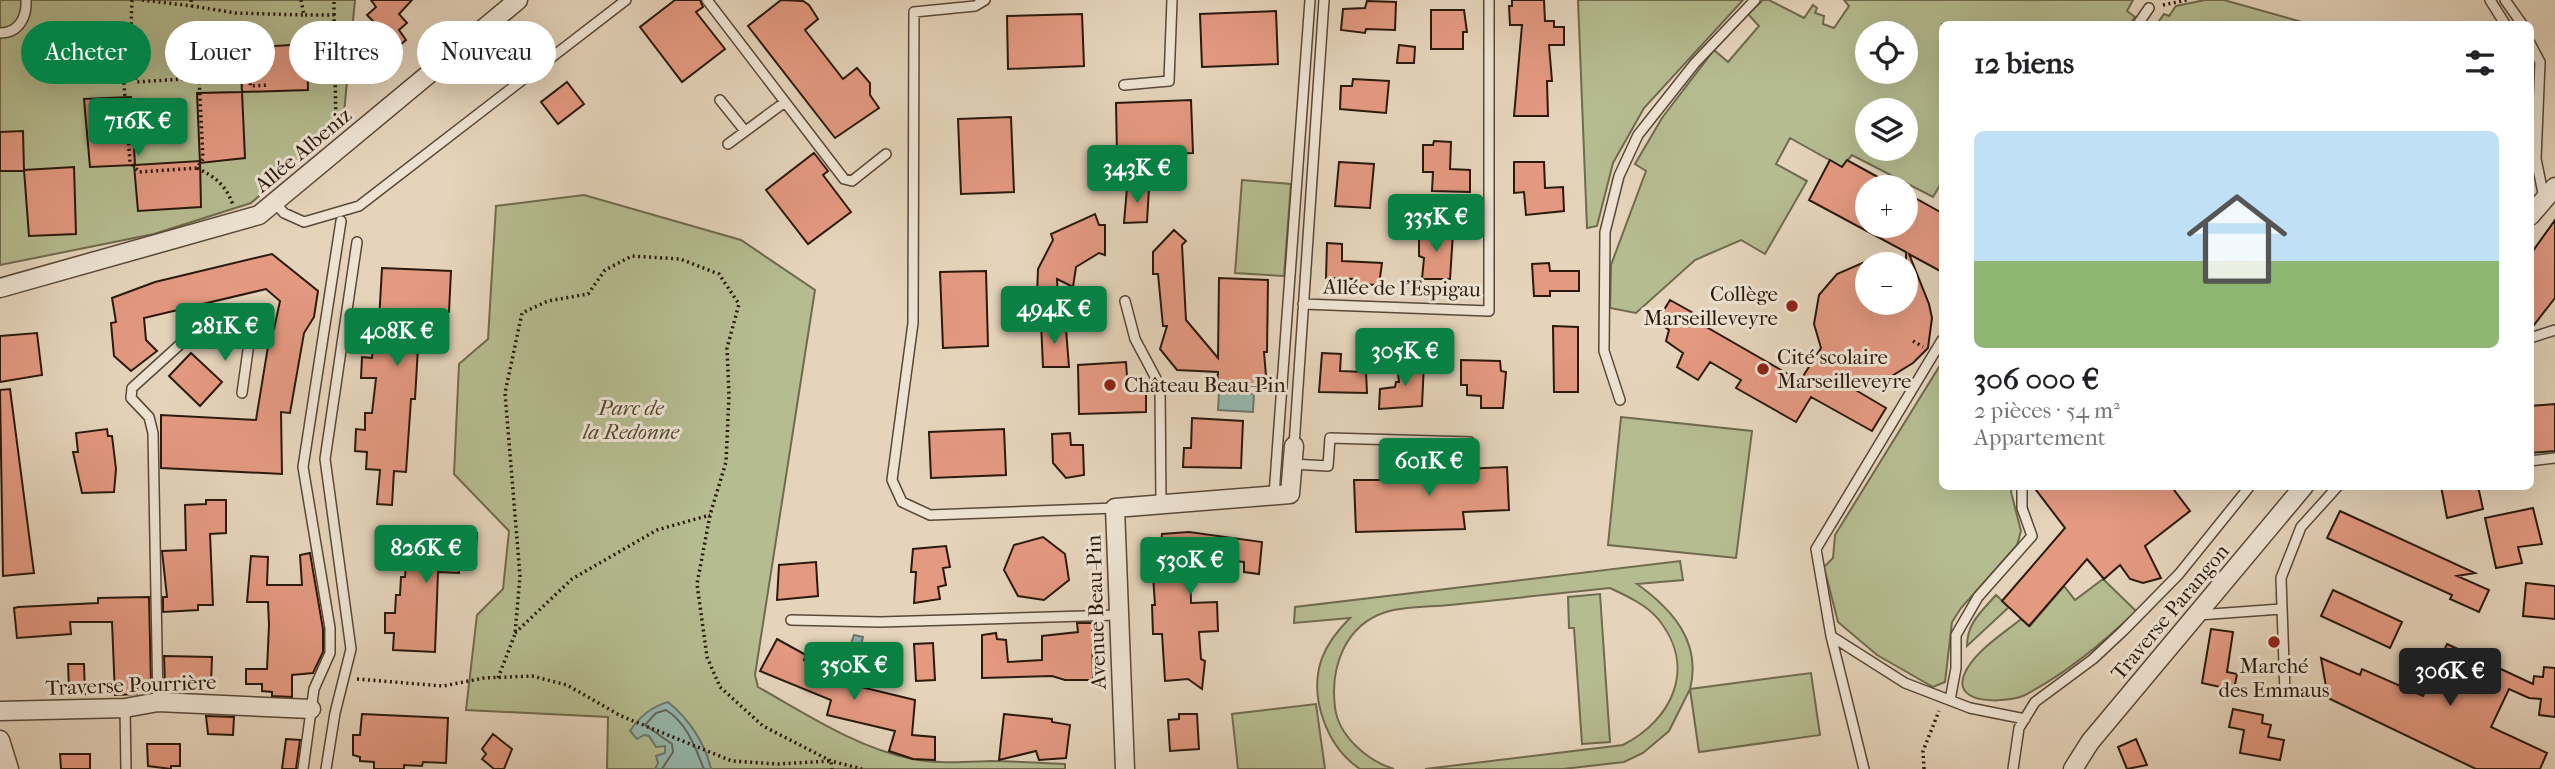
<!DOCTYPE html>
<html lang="fr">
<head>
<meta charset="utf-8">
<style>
  body { margin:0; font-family:"IM FELL French Canon",serif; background:#f2f2f2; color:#202124; height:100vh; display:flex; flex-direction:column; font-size:26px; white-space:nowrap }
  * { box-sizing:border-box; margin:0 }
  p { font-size:23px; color:#757577 }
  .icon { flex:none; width:38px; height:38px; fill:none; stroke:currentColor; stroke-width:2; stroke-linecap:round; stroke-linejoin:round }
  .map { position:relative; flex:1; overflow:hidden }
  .panel { position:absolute; left:1939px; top:21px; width:595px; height:469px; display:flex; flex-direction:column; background:#fff; border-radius:10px; box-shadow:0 7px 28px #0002 }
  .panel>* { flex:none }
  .top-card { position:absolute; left:21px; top:21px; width:665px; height:63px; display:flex; gap:14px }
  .fabs { position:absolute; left:1855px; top:21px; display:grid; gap:14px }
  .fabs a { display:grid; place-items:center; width:63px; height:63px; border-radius:50%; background:#fff; box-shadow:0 7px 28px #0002; font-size:35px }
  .price { position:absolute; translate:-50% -60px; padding:0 16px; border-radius:7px; background:#0b8043; color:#fff; font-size:23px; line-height:46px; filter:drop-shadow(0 2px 4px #0008) }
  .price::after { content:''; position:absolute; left:50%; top:42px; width:21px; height:16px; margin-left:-10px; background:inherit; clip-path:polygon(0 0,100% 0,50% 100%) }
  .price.selected { background:#222; color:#fff }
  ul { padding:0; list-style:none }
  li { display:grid; align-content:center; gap:14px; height:371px; padding:0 35px }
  li span { display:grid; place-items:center; height:217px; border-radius:10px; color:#555 }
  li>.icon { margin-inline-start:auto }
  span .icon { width:126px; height:126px; fill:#fffc; stroke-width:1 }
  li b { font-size:30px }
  h2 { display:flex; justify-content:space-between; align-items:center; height:84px; padding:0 35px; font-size:30px }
  .tag { padding:0 24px; border-radius:32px; background:#fff; box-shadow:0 7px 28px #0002; font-size:24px; line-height:63px }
  .tag.selected { background:#0b8043; color:#fff }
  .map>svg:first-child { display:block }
  .green { fill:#b5bc90; stroke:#706a4e; stroke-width:2; fill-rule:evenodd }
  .water { fill:#96b8ae; stroke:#6b786d; stroke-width:2 }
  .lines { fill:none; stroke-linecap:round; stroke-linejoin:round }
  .shore { stroke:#60685d; stroke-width:2 }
  .building { fill:#e49981; stroke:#2a190c; stroke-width:2 }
  .lane-casing { stroke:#594838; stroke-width:12 }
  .street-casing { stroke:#594838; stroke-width:21 }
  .path { stroke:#2a190c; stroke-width:3.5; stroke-dasharray:2 3.5; stroke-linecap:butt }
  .lane { stroke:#eee3d3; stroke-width:9 }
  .street { stroke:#eee3d3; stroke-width:18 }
  .poi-dot { fill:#8f2418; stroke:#eee3d3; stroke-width:2.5 }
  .labels { text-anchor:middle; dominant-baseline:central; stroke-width:6; stroke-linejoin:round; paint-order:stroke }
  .street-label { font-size:21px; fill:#2a190c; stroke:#eee3d3 }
  .poi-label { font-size:21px; fill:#2a190c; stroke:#eee3d3; text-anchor:start }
  .park-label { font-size:21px; font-style:italic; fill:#544a34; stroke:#eee3d3 }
</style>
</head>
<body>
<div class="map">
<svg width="2555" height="769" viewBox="0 0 2555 769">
  <rect width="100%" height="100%" fill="#e5d4bb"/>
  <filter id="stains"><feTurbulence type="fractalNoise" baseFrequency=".00286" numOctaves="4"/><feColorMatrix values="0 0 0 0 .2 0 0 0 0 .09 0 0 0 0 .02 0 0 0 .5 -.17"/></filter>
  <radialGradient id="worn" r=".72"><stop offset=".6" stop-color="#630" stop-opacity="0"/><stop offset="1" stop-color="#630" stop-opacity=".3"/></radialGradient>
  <path class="green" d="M 0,0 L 355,0 L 343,123 L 251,203 L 154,234 L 0,265 Z
    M 1578,0 L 1743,0 L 1644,108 L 1613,163 L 1597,226 L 1587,228 Z
    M 1763,0 L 1769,0 L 1804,18 L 1813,5 L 1817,8 L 1815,13 L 1824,16 L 1823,24 L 1834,28 L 1849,6 L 1844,0 L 2133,0 L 2127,11 L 2135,17 L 2130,24 L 1942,24 L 1942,182 L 1933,197 L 1852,155 L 1842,167 L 1790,138 L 1776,164 L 1807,181 L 1765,254 L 1741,240 L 1695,260 L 1636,313 L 1610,308 L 1611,265 L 1646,171 L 1635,164 L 1662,118 L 1714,50 L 1728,62 L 1759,26 L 1748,14 ZM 1867,33 L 1906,33 L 1906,72 L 1867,72 ZM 1867,110 L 1906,110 L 1906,149 L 1867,149 Z
    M 2205,0 L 2224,0 L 2309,24 L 2157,24 L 2164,14 L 2169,16 L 2176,6 Z
    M 1242,180 L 1291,184 L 1284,276 L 1235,273 Z
    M 584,195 L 741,240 L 815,290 L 755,675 L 758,687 C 806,714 857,748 912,759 C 939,764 963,762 991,761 C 1015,761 1040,763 1065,764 L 1065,769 L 607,769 L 608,717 L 466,710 L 477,615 L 503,589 L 509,531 L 454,474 L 459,364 L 488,339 L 496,206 Z
    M 1939,367 L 1942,369 L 1942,486 L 2012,487 L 2011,492 L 2021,531 L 2017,545 L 1961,608 L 1952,622 L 1945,682 L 1933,687 L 1877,655 L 1838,622 L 1824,567 L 1833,558 L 1835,535 Z
    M 1621,417 L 1752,431 L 1736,558 L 1608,545 Z
    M 1680,561 L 1683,580 L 1637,584 C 1672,609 1702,642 1690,689 L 1811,673 L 1820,735 L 1699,752 L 1690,689 L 1669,731 L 1643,753 L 1624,762 L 1563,769 L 1425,769 L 1623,745 C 1672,720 1697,668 1659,620 C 1647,605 1627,596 1610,588 C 1556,594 1503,599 1450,605 C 1430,607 1405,606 1386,612 C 1345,625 1330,667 1335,707 C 1338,736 1368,761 1394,769 L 1360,769 C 1327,747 1308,697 1322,658 C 1328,642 1339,629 1350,618 L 1294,623 L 1295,607 Z
    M 2103,579 L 2136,611 C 2104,642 2065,674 2025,695 C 2009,703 1952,706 1964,675 C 1973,652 2003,634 2021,619 L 2030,626 L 2064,586 L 2075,600 Z
    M 1600,594 L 1610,742 L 1582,744 L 1574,628 L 1569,628 L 1568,597 Z
    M 1996,595 L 2009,607 L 1967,646 C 1967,623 1981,612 1996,595 Z
    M 1316,704 L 1325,769 L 1238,769 L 1232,714 Z"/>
  <path class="water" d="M 1219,393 L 1254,394 L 1253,412 L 1218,410 Z
    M 854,635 L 863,637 L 853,679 L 844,676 L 847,665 L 842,663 L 844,646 L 850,647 Z
    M 668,702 C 689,719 705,743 711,769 L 655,769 L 658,763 L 656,756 L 665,753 L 665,746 L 656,747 L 649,736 L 644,735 L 637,739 L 630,731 C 640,716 651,707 668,702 Z"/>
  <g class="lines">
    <path class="shore" d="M 662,769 L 673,752 L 672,744 L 645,725 L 656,713 L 666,710 C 687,723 695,747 704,769"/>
  </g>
  <path class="building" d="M 371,0 L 412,0 L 399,14 L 407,23 L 399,30 L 406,40 L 381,61 L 367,49 L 375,42 L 368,31 L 375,23 L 367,15 L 376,7 Z
    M 675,0 L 700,0 L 703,7 L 696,12 L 725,49 L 682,82 L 640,27 Z
    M 781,0 L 803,1 L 809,5 L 818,19 L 805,30 L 843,79 L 857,68 L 870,83 L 870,95 L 879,108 L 835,138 L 748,26 Z
    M 1512,0 L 1544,0 L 1545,21 L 1554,21 L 1554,27 L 1564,27 L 1564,45 L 1549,45 L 1552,81 L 1547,81 L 1548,116 L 1514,116 L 1522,25 L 1510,25 L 1509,6 L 1512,6 Z
    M 1367,1 L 1396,2 L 1395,30 L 1366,29 L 1365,33 L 1341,30 L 1343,9 L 1365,8 Z
    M 1431,10 L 1464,10 L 1467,32 L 1463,32 L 1463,49 L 1431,49 Z
    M 1276,11 L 1278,64 L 1202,67 L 1200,14 Z
    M 1082,14 L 1084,66 L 1008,69 L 1007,16 Z
    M 307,44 L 308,90 L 242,92 L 245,158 L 200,163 L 197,93 L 242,92 L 240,48 Z
    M 1399,45 L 1415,47 L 1414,63 L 1397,63 Z
    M 1353,79 L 1389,81 L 1386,113 L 1340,109 L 1341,86 L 1352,86 Z
    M 567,82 L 584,104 L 558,124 L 541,102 Z
    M 131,97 L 135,165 L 200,161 L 201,207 L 138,211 L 134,165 L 90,167 L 84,99 Z
    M 1191,100 L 1193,153 L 1117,156 L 1116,103 Z
    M 1011,117 L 1014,192 L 961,194 L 958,119 Z
    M 23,131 L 24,171 L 0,171 L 0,132 Z
    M 1434,141 L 1451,142 L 1450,169 L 1470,170 L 1470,192 L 1432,191 L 1433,172 L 1423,172 L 1423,145 L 1433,145 Z
    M 814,153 L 828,171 L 823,175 L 851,212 L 808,244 L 766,190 Z
    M 1830,160 L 1842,167 L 1847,160 L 1896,187 L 1867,187 L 1867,226 L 1906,226 L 1906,193 L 1942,213 L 1942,272 L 1909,254 L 1929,304 L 1932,318 L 1928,348 L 1913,363 L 1890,377 L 1842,382 L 1886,408 L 1872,431 L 1811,397 L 1796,422 L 1736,388 L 1741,380 L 1710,362 L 1698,380 L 1677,367 L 1683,353 L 1666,341 L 1669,330 L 1657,321 L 1670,300 L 1704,319 L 1703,325 L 1800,381 L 1821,348 L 1814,324 L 1819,295 L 1837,274 L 1867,261 L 1867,303 L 1906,303 L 1906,252 L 1809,200 Z
    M 1339,162 L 1374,164 L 1370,208 L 1335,206 Z
    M 1514,162 L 1544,162 L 1545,188 L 1563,187 L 1564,211 L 1526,215 L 1524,192 L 1514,193 Z
    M 74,167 L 76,234 L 29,236 L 24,170 Z
    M 1127,188 L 1149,188 L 1147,222 L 1124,223 Z
    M 1095,214 L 1099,225 L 1105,225 L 1105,255 L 1099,253 L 1076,267 L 1073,287 L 1057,279 L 1058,298 L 1048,311 L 1037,296 L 1038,269 L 1053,240 L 1051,234 Z
    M 2555,220 L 2555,298 L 2530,330 L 2530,255 Z
    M 1174,230 L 1186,241 L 1182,245 L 1186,320 L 1218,358 L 1219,278 L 1268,280 L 1267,352 L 1264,352 L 1267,388 L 1217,386 L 1218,372 L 1177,370 L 1160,349 L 1167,326 L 1163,326 L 1158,274 L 1153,274 L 1153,252 Z
    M 1419,231 L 1453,233 L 1450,279 L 1422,279 L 1424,258 L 1419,256 Z
    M 1327,243 L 1342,244 L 1342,261 L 1382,263 L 1379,285 L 1355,284 L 1355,279 L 1326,278 Z
    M 272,254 L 318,291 L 314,317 L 304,333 L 290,413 L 281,412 L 282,474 L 161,468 L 161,415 L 256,420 L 271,328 L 274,329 L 280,301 L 266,289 L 144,318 L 146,340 L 157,351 L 131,371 L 114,356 L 111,323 L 116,322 L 112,298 L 155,282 Z
    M 1549,263 L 1550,271 L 1579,271 L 1579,291 L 1550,291 L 1550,296 L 1534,296 L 1532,264 Z
    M 382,268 L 451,271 L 449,312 L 420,314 L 415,399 L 411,399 L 406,472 L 394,471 L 392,505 L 377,504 L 380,470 L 366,469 L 367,452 L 355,451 L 356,429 L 365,430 L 365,413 L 372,413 L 376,378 L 361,378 L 362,357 L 372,358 L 374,338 L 378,339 Z
    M 986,271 L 988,346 L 943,348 L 940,272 Z
    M 1057,321 L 1058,331 L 1066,329 L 1069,367 L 1043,367 L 1041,322 Z
    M 1553,326 L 1578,327 L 1578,392 L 1554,392 Z
    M 37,333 L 42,375 L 0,382 L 0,336 Z
    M 191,353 L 222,382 L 200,406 L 169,376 Z
    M 1322,353 L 1341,354 L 1340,371 L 1366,372 L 1367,393 L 1319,392 Z
    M 1461,360 L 1500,361 L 1501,371 L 1506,372 L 1503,408 L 1481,408 L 1481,396 L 1467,395 L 1467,385 L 1461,385 Z
    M 1126,362 L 1128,390 L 1146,389 L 1146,412 L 1079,414 L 1078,365 Z
    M 1424,363 L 1422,406 L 1379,409 L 1380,389 L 1395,387 L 1396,382 L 1399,382 L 1397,364 Z
    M 10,389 L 34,573 L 3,576 L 0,390 Z
    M 2555,404 L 2555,451 L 2530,453 L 2530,406 Z
    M 1192,418 L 1243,421 L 1241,468 L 1183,467 L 1184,448 L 1191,448 Z
    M 107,429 L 108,436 L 112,436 L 116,469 L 114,492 L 82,493 L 73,452 L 78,452 L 76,433 Z
    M 1004,429 L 1006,475 L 931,478 L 929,432 Z
    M 1070,433 L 1071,445 L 1083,445 L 1084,475 L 1066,478 L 1053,463 L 1052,434 Z
    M 1462,461 L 1462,469 L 1507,467 L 1509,510 L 1463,512 L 1465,529 L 1356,532 L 1354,480 L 1386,480 L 1386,471 L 1446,470 L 1445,462 Z
    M 2033,486 L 2171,486 L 2190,511 L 2145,546 L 2161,578 L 2143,583 L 2130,579 L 2120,565 L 2104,579 L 2087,559 L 2029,626 L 2002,601 L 2065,528 Z
    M 2441,486 L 2478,486 L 2483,509 L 2447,518 Z
    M 206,500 L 226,500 L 226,533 L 210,534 L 213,605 L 198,605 L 198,610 L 163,612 L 163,597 L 167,597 L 162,551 L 186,550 L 185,505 L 206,504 Z
    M 2533,508 L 2542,544 L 2518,547 L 2522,563 L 2496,568 L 2485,518 Z
    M 2340,511 L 2475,573 L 2457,576 L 2489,590 L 2479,612 L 2450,599 L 2452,595 L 2327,538 Z
    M 409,528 L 477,533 L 475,568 L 459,567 L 459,573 L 438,572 L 435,652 L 393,650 L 394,633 L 385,633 L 385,613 L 395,613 L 396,595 L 400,595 L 401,577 L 405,577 Z
    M 1189,532 L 1262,542 L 1259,574 L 1244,572 L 1244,562 L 1190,557 L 1191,603 L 1217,602 L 1218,631 L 1199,632 L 1201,659 L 1205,661 L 1202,689 L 1188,679 L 1165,681 L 1162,634 L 1153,634 L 1152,605 L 1155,605 L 1151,546 L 1161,545 L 1162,534 Z
    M 1043,537 L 1065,554 L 1069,580 L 1044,600 L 1018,596 L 1004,570 L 1014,545 Z
    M 946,546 L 950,567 L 943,568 L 946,585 L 938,587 L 940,599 L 914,603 L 916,572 L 911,572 L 913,549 Z
    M 310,553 L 323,629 L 323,652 L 313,673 L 292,675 L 292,697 L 272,696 L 272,692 L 262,691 L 262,684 L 246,684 L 246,669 L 267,669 L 269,625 L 268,602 L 247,602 L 251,556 L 268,557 L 267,585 L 302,585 L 300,555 Z
    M 816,562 L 818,596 L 777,600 L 779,565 Z
    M 2526,583 L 2555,586 L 2555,619 L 2523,616 Z
    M 2333,590 L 2402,622 L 2390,648 L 2321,616 Z
    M 149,597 L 151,685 L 138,685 L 137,694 L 115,695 L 112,622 L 70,622 L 71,634 L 17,638 L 14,608 L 18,607 L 98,603 L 98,598 Z
    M 1077,623 L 1092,623 L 1093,680 L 1065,680 L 1052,676 L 982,678 L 982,635 L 996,633 L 997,639 L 1006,640 L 1008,662 L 1042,660 L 1042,636 L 1078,632 Z
    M 2211,629 L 2233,632 L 2227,672 L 2237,674 L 2234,690 L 2202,683 Z
    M 777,639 L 806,655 L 804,660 L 820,677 L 915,700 L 912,735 L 935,737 L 935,760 L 913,759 L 889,751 L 895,731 L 827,715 L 831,700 L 760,671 Z
    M 933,643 L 935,680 L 916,681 L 914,644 Z
    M 2447,644 L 2533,684 L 2534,676 L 2543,677 L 2544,667 L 2555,668 L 2555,717 L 2539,715 L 2541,699 L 2529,698 L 2509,689 L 2491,727 L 2547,753 L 2540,769 L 2476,769 L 2328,698 L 2321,658 L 2360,675 L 2362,669 L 2423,696 Z
    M 164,656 L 212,657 L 211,684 L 165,685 Z
    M 68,664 L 84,664 L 85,694 L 69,688 Z
    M 2233,709 L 2263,715 L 2262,723 L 2271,725 L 2268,737 L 2284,740 L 2280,760 L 2240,753 L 2244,730 L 2229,727 Z
    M 362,714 L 448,718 L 446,763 L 423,762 L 422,766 L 404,765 L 404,769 L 374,769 L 374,762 L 360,761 L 360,757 L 353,755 L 353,735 L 360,735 Z
    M 1004,714 L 1052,719 L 1052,722 L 1070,725 L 1066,758 L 1039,760 L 1036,751 L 999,760 Z
    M 1179,714 L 1197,714 L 1199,749 L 1170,751 L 1168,720 L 1179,719 Z
    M 206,716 L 234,717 L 233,735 L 208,734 Z
    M 493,734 L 512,749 L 504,769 L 494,769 L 482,759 L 486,754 L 482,749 Z
    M 286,739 L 300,740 L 296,769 L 282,769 Z
    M 2136,739 L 2147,765 L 2127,769 L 2118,747 Z
    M 147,744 L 180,744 L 180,766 L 171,766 L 171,769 L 148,766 Z
    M 60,754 L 90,754 L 90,769 L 61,769 Z"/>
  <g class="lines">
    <defs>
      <path id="lane" d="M 707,0 L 844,179 L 852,181 L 886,154
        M 985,0 L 975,6 L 914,12 L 913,323 L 892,480 L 902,502 L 930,515 L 1115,508
        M 2490,0 L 2505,24
        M 2505,0 L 2522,24
        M 2138,24 L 2149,8
        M 0,33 C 19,33 27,17 26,0
        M 2530,43 L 2540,62 L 2536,159 L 2544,198
        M 1124,85 L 1169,81 L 1172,0
        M 720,100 L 745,131
        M 728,144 L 785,102
        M 276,204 L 284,213 L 304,222 L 359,206 L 626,0
        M 1125,301 L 1135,339 L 1160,386 L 1161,504
        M 1303,304 L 1489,311 L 1489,0
        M 2530,338 L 2555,330
        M 1620,400 L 1604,351 L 1605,232 L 1619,176 L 1638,135 L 1695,63 L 1755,0
        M 1294,446 L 1324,0
        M 2530,461 L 2555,458
        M 1292,464 L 1328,466 L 1330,438 L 1470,442
        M 1274,495 L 1310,0
        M 2198,615 L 2281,609
        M 791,620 L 880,622 L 1119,615
        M 1831,636 L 1905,683 L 1970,708 L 2025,719
        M 2285,694 L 2281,578 L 2301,527 L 2338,486
        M 1950,700 L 1956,668 L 1956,635 L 1978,597 L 2032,536 L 2022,508 L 2022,486
        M 158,702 L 153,433 L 149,417 L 131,398 L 132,388 L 197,329 L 246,316 L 252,322 L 242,393
        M 125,708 L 126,769
        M 303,769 L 314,689 L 330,653 L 330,628 L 303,467 L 341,221
        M 326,769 L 335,713 L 351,649 L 325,459 L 357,242
        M 1864,769 L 1831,636 L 1816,549 L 1942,340
        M 2013,769 L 2019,728 L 2035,702 L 2093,659 L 2124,630 L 2179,574 L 2250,486"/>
      <path id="street" d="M 2530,216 L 2555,187
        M 0,288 L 259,215 L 518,0
        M 0,711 L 125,708 L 158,702 L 311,709
        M 0,740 L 9,769
        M 1125,769 L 1115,508 L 1290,494 L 1294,446
        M 2073,769 L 2090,742 L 2304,486"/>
    </defs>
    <use href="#lane" class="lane-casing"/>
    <use href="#street" class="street-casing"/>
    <path class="path" d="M 142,0 L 192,6
      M 191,0 L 192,6 L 236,13 L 304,15
      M 301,0 L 304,15 L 334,15 L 336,128
      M 2163,5 L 2187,0
      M 334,15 L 334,0
      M 124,29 L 131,28 L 132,0
      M 123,72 L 130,162 L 139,172 L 197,168 L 203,159 L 199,78 L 136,82 L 135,72 L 128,73
      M 199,78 L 235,76 L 235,80 L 251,79 L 250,86 L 269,85
      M 197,168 C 215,177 226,185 233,205
      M 1913,341 L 1923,347
      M 515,633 L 572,579 L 657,530 L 710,515
      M 498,678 L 515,634 L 520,576 L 505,393 L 522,313 L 548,301 L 588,294 L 605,270 L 632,256 L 680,259 L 719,274 L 739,304 L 727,348 L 729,396 L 726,462 L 710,515 L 697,584 L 707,657 L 720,687 L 763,726 L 831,761 L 862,769
      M 357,679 L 443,686 L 484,678 L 532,676 L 567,685 L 621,716 L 732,761 L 778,764 L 831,761 L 832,769
      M 1924,769 L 1923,751 L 1939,711"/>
    <use href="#lane" class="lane"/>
    <use href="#street" class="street"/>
  </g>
  <g class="poi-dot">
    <circle cx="1792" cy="306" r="7"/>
    <circle cx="1763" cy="369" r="7"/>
    <circle cx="1110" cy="385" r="7"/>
    <circle cx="2274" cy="642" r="7"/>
  </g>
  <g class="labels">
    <g class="street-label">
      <text transform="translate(303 150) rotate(-40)">Allée Albeniz</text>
      <text transform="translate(1402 288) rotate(1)">Allée de l'Espigau</text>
      <text transform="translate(1096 612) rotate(-92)">Avenue Beau-Pin</text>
      <text transform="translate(2170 612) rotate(-50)">Traverse Parangon</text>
      <text transform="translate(131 685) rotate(-2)">Traverse Pourrière</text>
    </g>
    <g class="poi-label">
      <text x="1778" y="294" text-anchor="end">Collège<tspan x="1778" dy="24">Marseilleveyre</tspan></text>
      <text x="1777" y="357">Cité scolaire<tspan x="1777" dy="24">Marseilleveyre</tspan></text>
      <text x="1124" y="385">Château Beau-Pin</text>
      <text x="2274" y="666" text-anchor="middle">Marché<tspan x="2274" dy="24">des Emmaus</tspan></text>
    </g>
    <g class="park-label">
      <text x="631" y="408">Parc de<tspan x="631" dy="24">la Redonne</tspan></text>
    </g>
  </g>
  <rect width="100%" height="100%" filter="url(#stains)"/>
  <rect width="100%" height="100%" fill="url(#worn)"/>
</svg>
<div class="fabs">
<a><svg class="icon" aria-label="locate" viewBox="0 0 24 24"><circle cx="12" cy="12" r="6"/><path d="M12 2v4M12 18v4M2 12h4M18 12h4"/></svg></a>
<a><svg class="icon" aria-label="layers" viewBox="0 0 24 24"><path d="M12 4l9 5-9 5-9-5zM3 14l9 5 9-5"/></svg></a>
<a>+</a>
<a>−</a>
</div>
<b class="price" style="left:138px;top:158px">716K €</b>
<b class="price" style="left:1137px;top:205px">343K €</b>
<b class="price" style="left:1436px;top:254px">335K €</b>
<b class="price" style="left:1054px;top:346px">494K €</b>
<b class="price" style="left:225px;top:363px">281K €</b>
<b class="price" style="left:397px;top:368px">408K €</b>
<b class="price" style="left:1405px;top:388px">305K €</b>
<b class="price" style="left:1429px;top:498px">601K €</b>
<b class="price" style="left:426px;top:585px">826K €</b>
<b class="price" style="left:1190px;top:597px">530K €</b>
<b class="price" style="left:854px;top:702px">350K €</b>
<b class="price selected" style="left:2450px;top:708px">306K €</b>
<div class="top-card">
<a class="tag selected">Acheter</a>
<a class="tag">Louer</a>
<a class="tag">Filtres</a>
<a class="tag">Nouveau</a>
</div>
<section class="panel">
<h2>12 biens<svg class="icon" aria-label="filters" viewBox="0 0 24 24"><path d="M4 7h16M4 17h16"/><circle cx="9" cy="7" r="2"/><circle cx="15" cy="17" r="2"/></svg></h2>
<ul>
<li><span style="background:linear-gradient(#bfe0f5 60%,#8fb573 0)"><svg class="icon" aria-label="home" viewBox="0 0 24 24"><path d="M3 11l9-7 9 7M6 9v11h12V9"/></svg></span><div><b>306 000 €</b><p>2 pièces · 54 m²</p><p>Appartement</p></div></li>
</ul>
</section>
</div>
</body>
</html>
